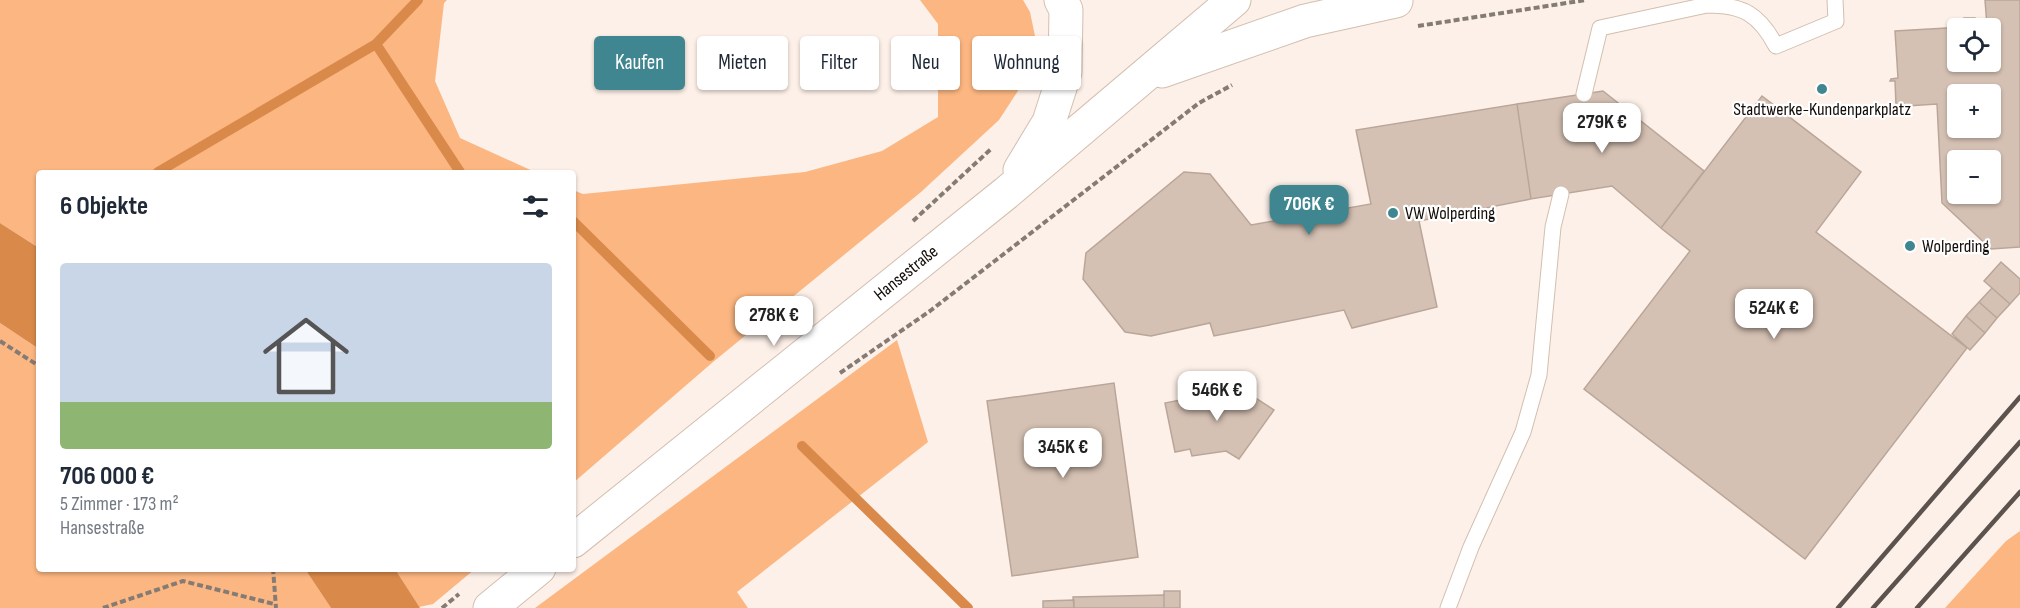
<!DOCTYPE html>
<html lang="de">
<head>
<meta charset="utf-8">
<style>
  body { margin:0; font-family:"Sofia Sans Condensed",sans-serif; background:#f2f2f3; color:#1f2937; height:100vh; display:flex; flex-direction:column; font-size:22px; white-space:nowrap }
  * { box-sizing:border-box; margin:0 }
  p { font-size:20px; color:#747a83 }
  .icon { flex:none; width:33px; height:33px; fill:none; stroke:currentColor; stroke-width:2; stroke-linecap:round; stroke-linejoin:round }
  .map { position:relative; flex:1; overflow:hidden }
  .details { position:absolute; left:36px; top:170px; width:540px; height:402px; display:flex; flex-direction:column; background:#fff; border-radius:6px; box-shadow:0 2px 4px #0004 }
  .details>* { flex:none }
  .banner { position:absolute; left:594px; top:36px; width:570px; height:54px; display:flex; gap:12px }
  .fabs { position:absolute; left:1947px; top:18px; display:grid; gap:12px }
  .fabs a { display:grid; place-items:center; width:54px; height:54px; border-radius:6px; background:#fff; box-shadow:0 2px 4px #0004; font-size:30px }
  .price { position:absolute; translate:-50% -51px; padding:0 14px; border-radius:12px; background:#fff; color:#222; font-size:20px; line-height:39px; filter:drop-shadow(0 2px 3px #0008) }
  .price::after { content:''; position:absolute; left:50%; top:36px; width:18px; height:14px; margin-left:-9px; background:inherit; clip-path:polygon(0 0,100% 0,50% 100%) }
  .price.selected { background:#3f8690; color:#fff }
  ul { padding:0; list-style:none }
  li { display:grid; align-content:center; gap:12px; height:318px; padding:0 24px }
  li+li { border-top:2px solid #e0e1e3 }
  li span { display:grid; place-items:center; height:186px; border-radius:6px; color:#555 }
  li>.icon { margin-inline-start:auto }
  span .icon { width:108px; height:108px; fill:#fffc; stroke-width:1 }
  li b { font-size:26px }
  h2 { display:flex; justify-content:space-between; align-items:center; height:72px; padding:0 24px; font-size:26px }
  .chip { padding:0 21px; border-radius:6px; background:#fff; box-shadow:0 2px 4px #0004; font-size:21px; line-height:54px }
  .chip.selected { background:#3f8690; color:#fff }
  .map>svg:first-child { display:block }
  .green { fill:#fcb681 }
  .water { fill:#d98a4a }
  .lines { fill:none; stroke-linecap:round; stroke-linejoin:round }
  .stream { stroke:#d98a4a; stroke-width:10 }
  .building { fill:#d5c1b3; stroke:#baa699; stroke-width:1.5; fill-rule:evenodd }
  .lane-casing { stroke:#d2bfb0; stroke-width:17 }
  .secondary-casing { stroke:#d2bfb0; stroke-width:35 }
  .path { stroke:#857b75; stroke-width:4; stroke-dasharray:6 3; stroke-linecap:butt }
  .lane { stroke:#fff; stroke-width:15 }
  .secondary { stroke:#fff; stroke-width:33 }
  .rail { stroke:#5c534e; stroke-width:4.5 }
  .poi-dot { fill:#3f8690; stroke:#fff; stroke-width:2 }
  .labels { text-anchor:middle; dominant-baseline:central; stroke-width:4.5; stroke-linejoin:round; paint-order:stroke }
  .poi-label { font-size:18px; fill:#130c08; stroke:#fff; text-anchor:start }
  .street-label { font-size:18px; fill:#130c08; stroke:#fff }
</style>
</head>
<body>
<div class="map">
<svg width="2020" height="608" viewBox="0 0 2020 608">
  <rect width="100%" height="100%" fill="#fdf0e8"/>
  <path class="green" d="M 0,0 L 447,0 L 444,3 L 435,81 L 460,138 L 535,172 L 39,172 L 39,248 L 0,223 Z
    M 920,0 L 1023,0 L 1030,12 L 1035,36 L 1034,62 L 1023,83 L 999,120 L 921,192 L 713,362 L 573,483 L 573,190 L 583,194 L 805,172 L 882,151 L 938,117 L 938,24 Z
    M 0,323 L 39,349 L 39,568 L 305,569 L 331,608 L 0,608 Z
    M 897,340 L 928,442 L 737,592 L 748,608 L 535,608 Z
    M 2020,531 L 2020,608 L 1945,608 L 2006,541 Z
    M 395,569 L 475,569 L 433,604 L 419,607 Z"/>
  <path class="water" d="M 0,223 L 39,248 L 39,349 L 0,323 Z
    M 305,569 L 395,569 L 420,608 L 331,608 Z"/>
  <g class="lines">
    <path class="stream" d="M 376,44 L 418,0
      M 158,172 L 376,44 L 460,172
      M 573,221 L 710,356
      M 802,446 L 968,608"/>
  </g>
  <path class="building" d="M 1985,0 L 2020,0 L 2020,247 L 1991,249 L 1942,203 L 1937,104 L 1892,107 L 1892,105 L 1896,105 L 1895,81 L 1890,81 L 1891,79 L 1898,78 L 1895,31 L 1964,27 L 1964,18 L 1975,18 L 1976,26 L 1987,26 ZM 1958,28 L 1990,28 L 1990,62 L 1958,62 ZM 1958,94 L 1990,94 L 1990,128 L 1958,128 ZM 1958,160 L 1990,160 L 1990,194 L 1958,194 Z
    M 1603,91 L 1704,171 L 1661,228 L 1612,186 L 1531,199 L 1517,104 Z
    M 1762,96 L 1861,172 L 1816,232 L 1967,348 L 1805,559 L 1584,389 L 1690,251 L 1661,228 Z
    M 1517,104 L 1531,199 L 1419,221 L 1437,307 L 1352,328 L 1344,310 L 1214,336 L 1210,323 L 1151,336 L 1125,332 L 1083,279 L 1086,253 L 1184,172 L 1210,174 L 1251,225 L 1371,204 L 1356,130 Z
    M 2001,262 L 2020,279 L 2020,293 L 2010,304 L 1984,281 Z
    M 1992,288 L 2010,304 L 1997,318 L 1979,302 Z
    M 1979,302 L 1997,318 L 1985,333 L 1966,316 Z
    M 1966,316 L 1985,333 L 1970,350 L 1952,334 Z
    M 1114,383 L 1138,557 L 1012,576 L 987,401 Z
    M 1240,388 L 1274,410 L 1239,459 L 1226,451 L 1192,456 L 1190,449 L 1175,452 L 1165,403 Z
    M 1164,591 L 1180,591 L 1180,608 L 1164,608 Z
    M 1164,595 L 1164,608 L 1074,608 L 1073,597 Z
    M 1074,600 L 1074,608 L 1043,608 L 1043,601 Z"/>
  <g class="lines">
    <defs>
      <path id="lane" d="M 1584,94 L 1600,28 L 1707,5 C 1743,5 1759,14 1776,46 L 1836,21 L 1835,0
        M 1448,608 L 1471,547 L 1523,432 L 1539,375 L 1553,227 L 1561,194"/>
      <path id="secondary" d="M 1162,71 L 1305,21 L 1396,1
        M 1020,170 L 1049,122 L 1065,72 L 1066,10 L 1061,0
        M 573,541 L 1006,193 L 1234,0
        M 490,608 L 539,568"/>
    </defs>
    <use href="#lane" class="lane-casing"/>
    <use href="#secondary" class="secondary-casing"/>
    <path class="path" d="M 1418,26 L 1586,0
      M 913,221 L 991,149
      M 0,341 L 39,366
      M 840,373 L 930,311 L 1199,103 L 1232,85
      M 273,568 L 276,608
      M 103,608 L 183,581 L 274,604
      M 442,608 L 459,594"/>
    <use href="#lane" class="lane"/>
    <use href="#secondary" class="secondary"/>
    <path class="rail" d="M 1838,608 L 2020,397
      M 1873,608 L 2020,442
      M 1917,608 L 2020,492"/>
  </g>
  <g class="poi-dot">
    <circle cx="1822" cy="89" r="6"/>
    <circle cx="1393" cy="213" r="6"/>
    <circle cx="1910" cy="246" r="6"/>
  </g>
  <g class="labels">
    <g class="poi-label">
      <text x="1822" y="109" text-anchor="middle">Stadtwerke-Kundenparkplatz</text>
      <text x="1405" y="213">VW Wolperding</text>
      <text x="1922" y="246">Wolperding</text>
    </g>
    <g class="street-label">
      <text transform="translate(906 273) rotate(-39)">Hansestraße</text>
    </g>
  </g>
</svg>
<div class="fabs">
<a><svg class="icon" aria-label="locate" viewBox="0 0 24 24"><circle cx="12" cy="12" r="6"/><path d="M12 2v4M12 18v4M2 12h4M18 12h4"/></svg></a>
<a>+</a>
<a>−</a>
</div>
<b class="price" style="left:1602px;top:154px">279K €</b>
<b class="price selected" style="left:1309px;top:236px">706K €</b>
<b class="price" style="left:1774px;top:340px">524K €</b>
<b class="price" style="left:774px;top:347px">278K €</b>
<b class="price" style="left:1217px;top:422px">546K €</b>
<b class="price" style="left:1063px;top:479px">345K €</b>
<div class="banner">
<a class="chip selected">Kaufen</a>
<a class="chip">Mieten</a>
<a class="chip">Filter</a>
<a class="chip">Neu</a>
<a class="chip">Wohnung</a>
</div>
<section class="details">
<h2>6 Objekte<svg class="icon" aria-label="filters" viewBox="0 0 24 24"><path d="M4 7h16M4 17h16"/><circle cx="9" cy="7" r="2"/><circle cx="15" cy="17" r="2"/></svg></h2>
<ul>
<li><span style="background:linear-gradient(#c9d6e8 75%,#8fb573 0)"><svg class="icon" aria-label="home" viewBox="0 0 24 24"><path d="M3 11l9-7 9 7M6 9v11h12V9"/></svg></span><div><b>706 000 €</b><p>5 Zimmer · 173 m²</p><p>Hansestraße</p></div></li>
</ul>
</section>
</div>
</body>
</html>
